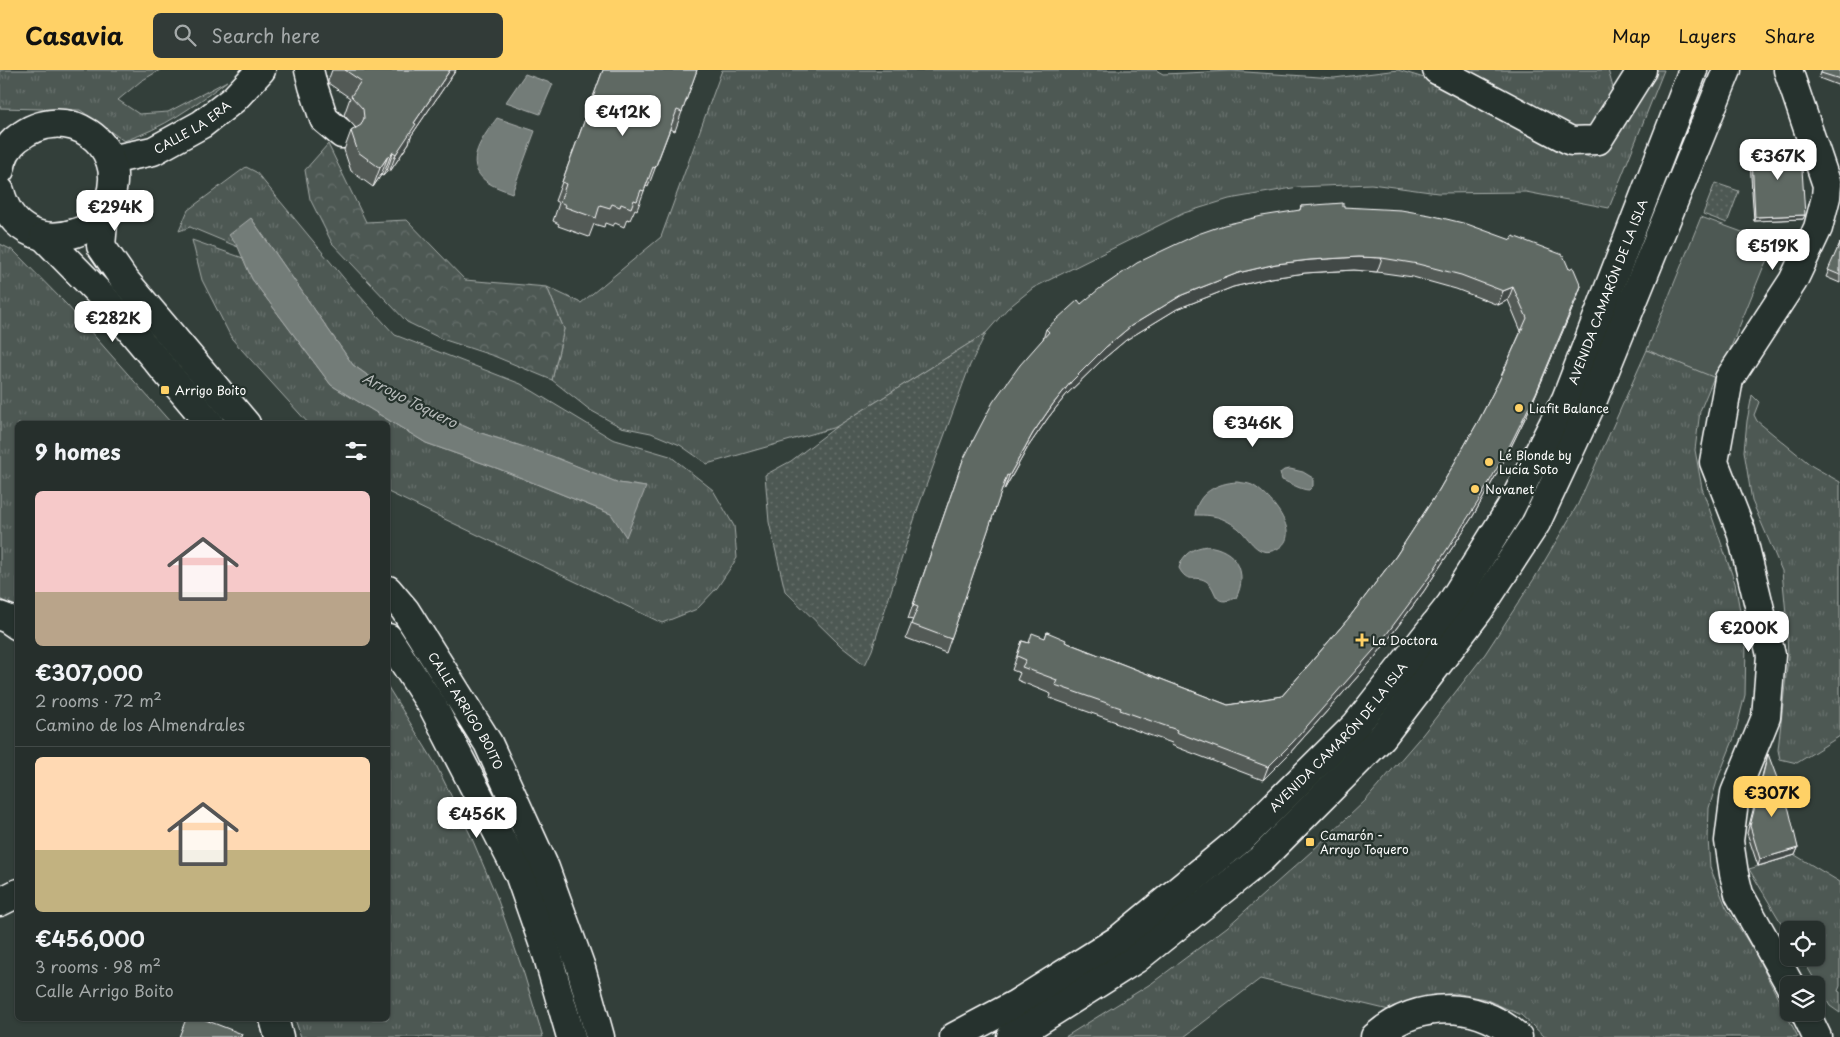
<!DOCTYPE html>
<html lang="en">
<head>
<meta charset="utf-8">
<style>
  body { margin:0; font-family:"Playpen Sans",sans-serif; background:#323b38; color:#f1f3f6; height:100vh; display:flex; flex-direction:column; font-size:19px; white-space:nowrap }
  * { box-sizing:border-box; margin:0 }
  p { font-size:16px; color:#a4a9a9 }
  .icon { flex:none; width:28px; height:28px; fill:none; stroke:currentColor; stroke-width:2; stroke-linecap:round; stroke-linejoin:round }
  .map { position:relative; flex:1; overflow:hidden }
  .side { position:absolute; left:15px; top:351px; width:375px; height:600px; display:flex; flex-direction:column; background:#262f2c; border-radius:8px; box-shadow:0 1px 4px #0004,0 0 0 1px #424a48 }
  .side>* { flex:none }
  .buttons { position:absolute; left:1780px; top:851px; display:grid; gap:10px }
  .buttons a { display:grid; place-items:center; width:45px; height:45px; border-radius:8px; background:#262f2c; box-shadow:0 1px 4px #0004,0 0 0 1px #424a48; font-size:25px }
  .price { position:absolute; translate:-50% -42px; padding:0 11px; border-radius:10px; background:#fff; color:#222; font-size:16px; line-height:32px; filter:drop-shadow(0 1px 2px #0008) }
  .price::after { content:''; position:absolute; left:50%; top:30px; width:15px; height:11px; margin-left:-8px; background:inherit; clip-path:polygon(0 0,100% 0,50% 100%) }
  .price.active { background:#ffd166; color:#111 }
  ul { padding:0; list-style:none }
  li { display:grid; align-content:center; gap:10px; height:265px; padding:0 20px }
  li+li { border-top:1px solid #424a48 }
  li span { display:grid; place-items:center; height:155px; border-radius:8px; color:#555 }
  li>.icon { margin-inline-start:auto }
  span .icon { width:90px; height:90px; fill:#fffc; stroke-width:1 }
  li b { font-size:21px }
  h2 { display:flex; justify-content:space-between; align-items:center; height:60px; padding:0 20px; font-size:21px }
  header { display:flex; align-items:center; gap:30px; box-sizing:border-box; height:70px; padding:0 25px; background:#ffd166; color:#111 }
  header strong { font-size:24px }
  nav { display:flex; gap:28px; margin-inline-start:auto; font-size:18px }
  .search { width:350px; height:45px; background:#323b38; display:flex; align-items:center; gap:12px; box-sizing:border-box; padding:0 18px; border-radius:8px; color:#a4a9a9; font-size:19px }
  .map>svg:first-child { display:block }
  .grass { fill:url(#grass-tufts); stroke:#a6aca9 }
  .forest { fill:url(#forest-crowns); stroke:#a6aca9 }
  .park { fill:url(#park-dots); stroke:#a6aca9 }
  .pitch { fill:#4d5853; stroke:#a6aca9 }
  .water { fill:#737b78; stroke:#abb0ae }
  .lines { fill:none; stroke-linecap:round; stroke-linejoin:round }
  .minor-casing { stroke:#fff; stroke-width:31 }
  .major-casing { stroke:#fff; stroke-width:31 }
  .minor { stroke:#26332d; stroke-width:28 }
  .major { stroke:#26332d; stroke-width:28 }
  .wall { fill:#525a56; stroke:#fff }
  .shaded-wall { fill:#424a46; stroke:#fff }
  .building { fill:#5f6964; stroke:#fff }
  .poi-dot { fill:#ffd166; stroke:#26332d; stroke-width:2 }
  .labels { text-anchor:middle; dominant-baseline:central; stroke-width:4.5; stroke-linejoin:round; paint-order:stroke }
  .street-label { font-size:12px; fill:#fff; stroke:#26332d }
  .poi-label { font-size:12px; fill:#fff; stroke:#26332d; text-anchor:start }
  .water-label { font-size:14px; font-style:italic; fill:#b9bdbc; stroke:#26332d }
</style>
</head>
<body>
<header>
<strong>Casavia</strong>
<div class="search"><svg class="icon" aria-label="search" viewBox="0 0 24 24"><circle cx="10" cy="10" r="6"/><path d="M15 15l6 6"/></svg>Search here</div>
<nav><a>Map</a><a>Layers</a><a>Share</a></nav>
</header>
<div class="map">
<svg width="1840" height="967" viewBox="0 0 1840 967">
  <defs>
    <pattern id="grass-tufts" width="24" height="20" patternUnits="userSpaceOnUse" patternTransform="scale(1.25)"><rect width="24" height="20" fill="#4d5853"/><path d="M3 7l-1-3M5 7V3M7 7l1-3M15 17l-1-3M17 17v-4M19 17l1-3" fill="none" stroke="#68716d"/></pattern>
    <pattern id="forest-crowns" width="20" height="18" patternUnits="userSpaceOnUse" patternTransform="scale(1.25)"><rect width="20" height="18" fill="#4d5853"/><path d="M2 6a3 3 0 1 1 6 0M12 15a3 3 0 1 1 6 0" fill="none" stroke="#68716d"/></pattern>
    <pattern id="park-dots" width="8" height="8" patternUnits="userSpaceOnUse" patternTransform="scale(1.25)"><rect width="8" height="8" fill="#4d5853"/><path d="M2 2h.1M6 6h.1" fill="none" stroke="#68716d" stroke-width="1.8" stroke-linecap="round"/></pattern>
  </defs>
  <rect width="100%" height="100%" fill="#333f3a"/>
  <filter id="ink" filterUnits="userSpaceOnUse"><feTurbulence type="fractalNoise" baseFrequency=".02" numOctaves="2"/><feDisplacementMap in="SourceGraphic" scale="10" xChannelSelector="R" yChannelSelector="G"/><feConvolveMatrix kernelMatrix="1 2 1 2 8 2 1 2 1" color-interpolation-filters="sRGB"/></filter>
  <g filter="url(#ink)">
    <path class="grass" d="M 0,0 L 160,0 L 141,11 L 118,30 L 139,44 L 168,42 L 227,11 C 194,36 164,58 124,71 L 80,40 L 0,38 Z
      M 722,0 L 1156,0 L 1163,4 L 1231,1 L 1334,8 L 1398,0 L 1450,16 L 1553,75 L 1592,88 L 1607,75 L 1650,0 L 1664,0 L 1609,138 L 1526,122 L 1438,123 L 1371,114 L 1298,117 L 1229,129 L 1184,143 L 1033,218 L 1007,239 L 986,263 L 836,357 L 707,394 L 680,375 L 651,363 L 621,357 L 590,340 L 552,310 L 564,259 L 547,217 L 581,233 L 661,167 Z
      M 1465,0 L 1608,0 L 1616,28 L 1591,63 L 1571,57 Z
      M 246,97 L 256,102 L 347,212 L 395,265 L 521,314 L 612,369 L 670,386 L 713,420 L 734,456 L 737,488 L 717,518 L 697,539 L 662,553 L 388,422 L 388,354 L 309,354 L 232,269 L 202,210 L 192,170 L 243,188 L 252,209 L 331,315 L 426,373 L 499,399 L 611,444 L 646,417 L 619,413 L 551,386 L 475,361 L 397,326 L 353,295 L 251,148 L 238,177 L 190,157 L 179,161 L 188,140 Z
      M 0,174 L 14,181 L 67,235 L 172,354 L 18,354 L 17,539 L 0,529 Z
      M 1647,280 L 1714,307 L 1700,341 L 1695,380 L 1702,418 L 1735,513 L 1746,574 L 1745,625 L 1734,668 L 1718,708 L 1709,738 L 1708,769 L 1710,797 L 1726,837 L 1754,881 L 1798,967 L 1545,967 L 1521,945 L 1485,929 L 1455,923 L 1417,929 L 1389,940 L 1260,909 L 1184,967 L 1065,967 L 1152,913 L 1227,857 L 1312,781 L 1366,730 L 1423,664 L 1485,584 L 1534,509 L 1578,434 Z
      M 1752,325 L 1759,332 L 1754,345 L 1757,351 L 1812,396 L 1840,412 L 1840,666 L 1797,693 L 1780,689 L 1778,680 L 1788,587 L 1786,544 L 1782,501 L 1752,431 L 1744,381 L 1747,351 Z
      M 388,617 L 435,693 L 470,764 L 496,825 L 524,904 L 543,967 L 301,967 L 295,949 L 388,949 Z
      M 1795,785 L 1840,812 L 1840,916 L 1838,921 L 1840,922 L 1840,943 L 1830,936 L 1802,888 L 1816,888 L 1816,860 L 1789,860 L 1789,866 L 1749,799 Z"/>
    <path class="forest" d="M 328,74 L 366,152 L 407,150 L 465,210 L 547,217 L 564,259 L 552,310 L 494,286 L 442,269 L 407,252 L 332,173 L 310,129 L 305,100 Z"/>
    <path class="park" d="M 1715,113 L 1739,121 L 1727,153 L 1703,144 Z
      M 986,263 L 970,295 L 918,438 L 872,580 L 865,595 L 842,577 L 785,521 L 769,452 L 765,405 L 791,391 L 836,357 Z"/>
    <path class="pitch" d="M 1701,147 L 1775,174 L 1763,198 L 1718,309 L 1647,280 Z"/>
    <path class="water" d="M 525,4 L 553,14 L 540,44 L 506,32 Z
      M 497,48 L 535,61 L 512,123 C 504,120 494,117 487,112 C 461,93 484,66 497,48 Z
      M 251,148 L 353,295 L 397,326 L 475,361 L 552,386 L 619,413 L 646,417 L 626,467 L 611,444 L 499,399 L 426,373 L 331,315 L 252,209 L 238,177 L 229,165 Z
      M 1290,399 L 1303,402 L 1313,408 L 1313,416 L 1309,420 C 1301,420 1290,413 1282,410 L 1280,403 L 1284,400 Z
      M 1237,412 C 1242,413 1248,413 1252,415 C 1268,423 1305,465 1277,479 C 1257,489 1250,468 1238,458 C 1234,455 1229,452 1225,450 C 1215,445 1205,445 1195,445 C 1197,423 1217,413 1237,412 Z
      M 1207,476 C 1236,479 1249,502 1236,528 C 1211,538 1219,520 1206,511 C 1194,504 1188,515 1179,498 C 1183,483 1193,478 1207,476 Z"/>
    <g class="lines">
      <defs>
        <path id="minor" d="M 309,0 L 313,16 L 324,49 L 342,64
          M 1437,0 L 1571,71 L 1598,70 L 1642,0
          M 1788,0 L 1827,115 L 1826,127 L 1818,158 L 1793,211 L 1729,309 L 1714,392 L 1741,461 L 1771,585 L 1766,647 L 1735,723 L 1729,771 L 1734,804 L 1739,824 L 1790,915
          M 0,546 L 8,549 L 18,556
          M 0,832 L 18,823
          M 1805,942 L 1817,967
          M 274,949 L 279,967
          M 1375,967 C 1417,930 1477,930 1518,967"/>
        <g id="major">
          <path id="s1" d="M 110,90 L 153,81 L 202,54 L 234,29 L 261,0"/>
          <path d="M 0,100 C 2,88 8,75 18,68 C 65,30 130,73 109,130 C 103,146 92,158 75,163 C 39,175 9,157 0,121"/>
          <path d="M 104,142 L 101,176 L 123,208 L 246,354"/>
          <path d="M 44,167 L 103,227 L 210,354"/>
          <path id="s2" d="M 388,520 L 405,540 L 488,673 L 545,798 L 580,895 L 600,967"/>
          <path d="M 388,568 L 433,637 L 519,804 L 548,887 L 571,967"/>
          <path id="s3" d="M 954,967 L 1016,934 L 1118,870 L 1242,768 L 1356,655 L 1451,534 L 1510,439 L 1566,329 L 1693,0"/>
          <path d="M 1011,967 L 1027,958 L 1136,889 L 1261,789 L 1382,667 L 1479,540 L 1536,453 L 1590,337 L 1727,0"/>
        </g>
      </defs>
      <use href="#minor" class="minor-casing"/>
      <use href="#major" class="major-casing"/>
      <use href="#minor" class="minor"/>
      <use href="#major" class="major"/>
    </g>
    <path class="wall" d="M 332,0 L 456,0 L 411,66 L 409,73 L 389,103 L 387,101 L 383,106 L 381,105 L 373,117 L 351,101 L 344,80 L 351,61 L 356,58 L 344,45 L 350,28 L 328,13 L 328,11 Z
      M 603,0 L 697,0 L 675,61 L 670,59 L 648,117 L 646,116 L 637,140 L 635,139 L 630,150 L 627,149 L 624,157 L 615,153 L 613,156 L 605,153 L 604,157 L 594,154 L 589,167 L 558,156 L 559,154 L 553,151 L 559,133 L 555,131 Z
      M 1822,0 L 1840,0 L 1840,16 L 1819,8 Z
      M 1759,73 L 1792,85 L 1803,149 L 1754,151 L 1750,92 L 1752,88 L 1758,88 L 1757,77 Z
      M 1301,136 L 1343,137 L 1569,199 L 1581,216 L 1576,230 L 1531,336 L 1505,389 L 1473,446 L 1424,521 L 1375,587 L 1288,685 L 1263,710 L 1171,675 L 1172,673 L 1115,653 L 1116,652 L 1050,628 L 1051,624 L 1017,610 L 1020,603 L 1012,600 L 1022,571 L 1029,573 L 1045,568 L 1047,562 L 1065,572 L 1228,635 L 1282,626 L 1348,549 L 1396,486 L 1439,420 L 1479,350 L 1499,311 L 1521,261 L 1508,230 L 1498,235 L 1456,219 L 1413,207 L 1377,202 L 1354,200 L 1305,203 L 1271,208 L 1233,217 L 1177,239 L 1126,270 L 1101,291 L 1066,325 L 1048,348 L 1028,377 L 1004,420 L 1002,419 L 946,583 L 906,568 L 913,550 L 908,549 L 963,390 L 1043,269 L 1046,259 L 1081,234 L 1300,140 Z
      M 1840,173 L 1840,213 L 1826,207 Z
      M 1768,684 L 1798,778 L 1795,785 L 1758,796 L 1747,763 L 1766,691 Z"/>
    <path class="shaded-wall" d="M 450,0 L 456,0 L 411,66 L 409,73 L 389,103 L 396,84 L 414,53 Z
      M 393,82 L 387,101 L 383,106 L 390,87 Z
      M 388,86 L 381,105 L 373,117 L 380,98 Z
      M 1805,145 L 1803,149 L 1754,151 L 1755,147 Z
      M 1359,187 L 1382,188 L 1377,202 L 1354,200 L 1305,203 L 1271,208 L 1233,217 L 1177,239 L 1126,270 L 1101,291 L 1066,325 L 1048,348 L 1028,377 L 1004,420 L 1009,406 L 1033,363 L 1053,334 L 1071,312 L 1106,277 L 1131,256 L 1182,225 L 1238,203 L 1276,194 L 1310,190 Z
      M 1581,216 L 1576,230 L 1531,336 L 1505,389 L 1473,446 L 1424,521 L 1375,587 L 1288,685 L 1263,710 L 1268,697 Z
      M 1513,217 L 1508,230 L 1498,235 L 1503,221 Z
      M 1798,778 L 1795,785 L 1758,796 L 1760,789 Z"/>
    <path class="building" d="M 345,0 L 450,0 L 414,53 L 416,54 L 396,84 L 393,82 L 390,87 L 388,86 L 380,98 L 358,82 L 351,61 L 361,55 L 364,48 L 363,39 L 351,26 L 361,11 Z
      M 603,0 L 697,0 L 682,42 L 677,40 L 655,98 L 653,97 L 644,121 L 641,120 L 637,131 L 634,130 L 631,138 L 621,134 L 620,137 L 612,134 L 610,138 L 600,135 L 596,148 L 565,137 L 566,135 L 560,132 L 566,114 L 562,112 Z
      M 1822,0 L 1840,0 L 1840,9 L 1821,3 Z
      M 1791,72 L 1792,85 L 1801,84 L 1805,145 L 1755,147 L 1752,88 L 1759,88 L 1759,73 Z
      M 1343,133 L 1343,137 L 1401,140 L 1430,145 L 1467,154 L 1511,170 L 1513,166 L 1563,185 L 1569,199 L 1573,197 L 1581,216 L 1536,323 L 1510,375 L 1478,432 L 1429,507 L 1380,573 L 1293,672 L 1268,697 L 1176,662 L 1177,660 L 1120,640 L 1121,638 L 1055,615 L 1057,610 L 1022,597 L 1026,590 L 1017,586 L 1022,571 L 1029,573 L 1032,563 L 1045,568 L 1047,562 L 1066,570 L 1065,572 L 1228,635 L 1282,626 L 1348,549 L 1396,486 L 1439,420 L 1479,350 L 1499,311 L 1527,248 L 1513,217 L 1503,221 L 1461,205 L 1418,194 L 1382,188 L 1359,187 L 1310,190 L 1276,194 L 1238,203 L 1182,225 L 1131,256 L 1106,277 L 1071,312 L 1053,334 L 1033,363 L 1009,406 L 1007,405 L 951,569 L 911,554 L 918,537 L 913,535 L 963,390 L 993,332 L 1020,295 L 1049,262 L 1046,259 L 1078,230 L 1081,234 L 1099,219 L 1137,193 L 1164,180 L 1198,164 L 1224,155 L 1262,146 L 1300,140 L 1301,136 Z
      M 1840,173 L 1840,205 L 1828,200 Z
      M 1768,684 L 1789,740 L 1798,778 L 1760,789 L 1750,756 Z
      M 186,949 L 203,949 L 242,964 L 241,967 L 179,967 Z"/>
  </g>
  <g class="poi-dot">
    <rect x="160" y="315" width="10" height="10" rx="2.5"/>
    <circle cx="1519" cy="338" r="5"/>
    <circle cx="1489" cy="392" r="5"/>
    <circle cx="1475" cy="419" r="5"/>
    <path d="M1359.5 562.5h5v5h5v5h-5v5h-5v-5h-5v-5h5z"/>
    <rect x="1305" y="767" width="10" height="10" rx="2.5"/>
  </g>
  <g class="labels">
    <g class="street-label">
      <text stroke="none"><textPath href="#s1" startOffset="90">CALLE LA ERA</textPath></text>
      <text stroke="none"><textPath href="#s3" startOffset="1016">AVENIDA CAMARÓN DE LA ISLA</textPath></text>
      <text stroke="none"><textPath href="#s2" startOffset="144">CALLE ARRIGO BOITO</textPath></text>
      <text stroke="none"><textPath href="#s3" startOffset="491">AVENIDA CAMARÓN DE LA ISLA</textPath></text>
    </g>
    <g class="poi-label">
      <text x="175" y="320">Arrigo Boito</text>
      <text x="1529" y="338">Liafit Balance</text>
      <text x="1499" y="385">Lé Blonde by<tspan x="1499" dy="14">Lucía Soto</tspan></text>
      <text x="1485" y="419">Novanet</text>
      <text x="1372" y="570">La Doctora</text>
      <text x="1320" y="765">Camarón -<tspan x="1320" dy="14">Arroyo Toquero</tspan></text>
    </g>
    <g class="water-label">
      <text transform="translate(410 330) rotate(27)">Arroyo Toquero</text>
    </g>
  </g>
</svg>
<div class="buttons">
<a><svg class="icon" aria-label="locate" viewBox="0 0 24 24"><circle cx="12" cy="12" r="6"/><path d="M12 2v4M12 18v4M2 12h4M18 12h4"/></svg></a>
<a><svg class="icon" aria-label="layers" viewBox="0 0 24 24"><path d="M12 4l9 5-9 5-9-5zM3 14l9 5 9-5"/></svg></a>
</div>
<b class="price" style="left:623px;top:67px">€412K</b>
<b class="price" style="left:1778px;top:111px">€367K</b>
<b class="price" style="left:115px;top:162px">€294K</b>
<b class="price" style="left:1773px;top:201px">€519K</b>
<b class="price" style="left:113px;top:273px">€282K</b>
<b class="price" style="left:1253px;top:378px">€346K</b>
<b class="price" style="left:1749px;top:583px">€200K</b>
<b class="price active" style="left:1772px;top:748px">€307K</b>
<b class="price" style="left:477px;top:769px">€456K</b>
<section class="side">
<h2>9 homes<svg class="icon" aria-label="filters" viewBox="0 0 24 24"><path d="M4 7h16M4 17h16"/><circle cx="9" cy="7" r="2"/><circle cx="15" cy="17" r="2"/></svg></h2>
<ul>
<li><span style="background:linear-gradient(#f6c9c9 65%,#b9a48a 0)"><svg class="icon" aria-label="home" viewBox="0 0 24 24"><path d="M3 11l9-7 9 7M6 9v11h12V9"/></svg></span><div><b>€307,000</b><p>2 rooms · 72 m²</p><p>Camino de los Almendrales</p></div></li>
<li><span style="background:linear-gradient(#ffd9b3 60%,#c2b280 0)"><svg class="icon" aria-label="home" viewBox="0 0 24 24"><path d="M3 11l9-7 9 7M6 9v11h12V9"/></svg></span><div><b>€456,000</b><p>3 rooms · 98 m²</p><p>Calle Arrigo Boito</p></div></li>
</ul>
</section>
</div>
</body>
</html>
